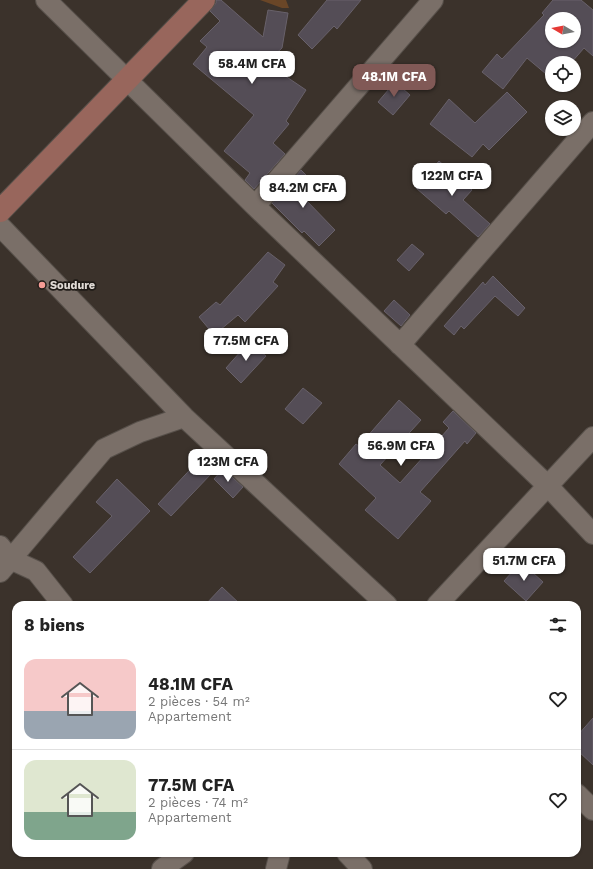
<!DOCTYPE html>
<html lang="fr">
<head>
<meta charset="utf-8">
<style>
  body { margin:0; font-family:"Work Sans",sans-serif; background:#f2f2f2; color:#222; height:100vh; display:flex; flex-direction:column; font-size:15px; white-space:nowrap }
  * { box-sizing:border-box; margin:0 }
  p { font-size:13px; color:#767676 }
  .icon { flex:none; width:22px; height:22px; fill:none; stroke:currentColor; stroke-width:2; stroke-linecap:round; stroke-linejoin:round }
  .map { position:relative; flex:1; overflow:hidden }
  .sheet { position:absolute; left:12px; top:601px; width:569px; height:256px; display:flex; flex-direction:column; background:#fff; border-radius:12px; box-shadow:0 1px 3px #0004 }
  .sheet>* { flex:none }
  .needle { width:26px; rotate:280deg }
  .buttons { position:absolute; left:545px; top:12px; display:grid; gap:8px }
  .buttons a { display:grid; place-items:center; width:36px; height:36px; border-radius:50%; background:#fff; box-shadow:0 1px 3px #0004; font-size:20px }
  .price { position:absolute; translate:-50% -34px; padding:0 9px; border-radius:8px; background:#fff; color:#222; font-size:13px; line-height:26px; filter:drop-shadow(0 1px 2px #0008) }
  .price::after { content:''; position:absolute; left:50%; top:24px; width:12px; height:9px; margin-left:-6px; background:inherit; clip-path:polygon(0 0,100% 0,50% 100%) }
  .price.current { background:#815956; color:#fff }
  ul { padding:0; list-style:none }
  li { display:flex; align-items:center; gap:12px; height:100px; padding:0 12px }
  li+li { border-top:1px solid #e0e0e0 }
  li span { display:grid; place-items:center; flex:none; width:112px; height:80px; border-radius:12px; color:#555 }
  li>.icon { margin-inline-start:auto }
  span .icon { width:48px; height:48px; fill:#fffc; stroke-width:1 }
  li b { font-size:17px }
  h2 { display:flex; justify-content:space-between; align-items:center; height:48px; padding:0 12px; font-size:17px }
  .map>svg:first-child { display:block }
  .green { fill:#6a4627 }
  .building { fill:#544d56; stroke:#68616a; fill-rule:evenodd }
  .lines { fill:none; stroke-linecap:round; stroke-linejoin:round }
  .street-casing { stroke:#57504a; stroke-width:22 }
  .secondary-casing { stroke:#57504a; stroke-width:24 }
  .street { stroke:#7a6f68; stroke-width:20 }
  .secondary { stroke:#98665c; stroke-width:22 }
  .poi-dot { fill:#f59c95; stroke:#1f1b17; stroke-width:1.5 }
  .labels { text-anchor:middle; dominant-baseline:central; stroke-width:3.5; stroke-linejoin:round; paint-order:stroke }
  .poi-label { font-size:11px; font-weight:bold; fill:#e1dbd6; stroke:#1f1b17; text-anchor:start }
</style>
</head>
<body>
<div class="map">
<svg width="593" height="869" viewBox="0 0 593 869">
  <rect width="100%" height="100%" fill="#3b322b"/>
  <path class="green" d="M 260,0 L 286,0 L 289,8 L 282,8 Z"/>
  <path class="building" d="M 216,0 L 221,0 L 263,37 L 268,10 L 288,13 L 282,48 L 266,63 L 306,90 L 286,121 L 289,124 L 273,143 L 285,154 L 254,189 L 245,180 L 250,173 L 224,151 L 254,115 L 193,64 L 207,47 L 200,41 L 220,21 L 210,11 L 216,3 Z
    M 327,0 L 361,0 L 337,29 L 334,26 L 312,49 L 298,35 Z
    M 553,0 L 581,0 L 593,10 L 593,56 L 584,48 L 571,63 L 552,63 L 552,79 L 527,58 L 503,89 L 482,72 L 497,54 L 502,59 L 544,15 L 542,13 ZM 552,19 L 574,19 L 574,41 L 552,41 Z
    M 395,82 L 410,95 L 393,115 L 378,102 Z
    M 507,92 L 527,112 L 489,150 L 483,144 L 472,157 L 430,124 L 449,99 L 475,123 Z
    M 439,161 L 472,190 L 463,200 L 490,224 L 478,237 L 449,211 L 446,214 L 416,188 Z
    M 301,170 L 316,185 L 304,198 L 335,230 L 319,246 L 304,231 L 302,233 L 272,203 Z
    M 412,244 L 424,254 L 409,271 L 397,260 Z
    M 268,252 L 285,265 L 273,282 L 278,286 L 245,322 L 238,315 L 214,335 L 199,317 L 216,302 L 220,305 Z
    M 493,276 L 525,308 L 518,316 L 495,296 L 464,329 L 461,326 L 454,335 L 444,326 L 483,282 L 485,285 Z
    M 394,300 L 410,315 L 401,326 L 384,311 Z
    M 249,342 L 266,356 L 241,383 L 226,368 Z
    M 303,388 L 322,403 L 303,424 L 285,409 Z
    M 399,400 L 421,420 L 380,465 L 400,483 L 449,428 L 443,422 L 453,411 L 476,433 L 467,444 L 465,441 L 420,492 L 431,501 L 398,539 L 365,510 L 376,498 L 339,464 L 356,444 L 359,446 Z
    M 199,460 L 212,473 L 171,516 L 158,504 Z
    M 223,469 L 243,487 L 233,498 L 214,479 Z
    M 117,479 L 150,511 L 90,573 L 73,557 L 112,516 L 96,502 Z
    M 521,562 L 543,582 L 526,601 L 504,581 Z
    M 222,587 L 241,605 L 205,605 Z
    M 593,718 L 593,765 L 577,750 L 577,736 Z"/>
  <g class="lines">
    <defs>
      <path id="street" d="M 46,0 L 255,206 L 548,486 L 593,534
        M 255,206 L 433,0
        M 0,226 L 184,417 L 387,605
        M 400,345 L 593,122
        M 0,546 L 10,559 L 36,571 L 63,605
        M 0,572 L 104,449 L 140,432 L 184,417
        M 437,605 L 593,437
        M 577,794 L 593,810
        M 347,853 L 362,869
        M 162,869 L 184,853
        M 276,869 L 280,853"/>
      <path id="secondary" d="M 0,211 L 204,0"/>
    </defs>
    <use href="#street" class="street-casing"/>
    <use href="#secondary" class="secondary-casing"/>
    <use href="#street" class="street"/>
    <use href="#secondary" class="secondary"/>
  </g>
  <circle class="poi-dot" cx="42" cy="285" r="4"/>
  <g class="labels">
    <g class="poi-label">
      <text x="50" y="285">Soudure</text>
    </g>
  </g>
</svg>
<div class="buttons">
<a><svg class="needle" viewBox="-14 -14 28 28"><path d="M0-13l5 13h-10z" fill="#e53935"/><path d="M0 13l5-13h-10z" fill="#767676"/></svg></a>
<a><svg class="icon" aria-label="locate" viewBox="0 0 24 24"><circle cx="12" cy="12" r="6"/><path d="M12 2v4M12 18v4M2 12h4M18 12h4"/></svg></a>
<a><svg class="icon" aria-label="layers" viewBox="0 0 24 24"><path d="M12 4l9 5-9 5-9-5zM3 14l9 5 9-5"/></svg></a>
</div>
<b class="price" style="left:252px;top:85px">58.4M CFA</b>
<b class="price current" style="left:394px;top:98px">48.1M CFA</b>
<b class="price" style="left:452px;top:197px">122M CFA</b>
<b class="price" style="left:303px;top:209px">84.2M CFA</b>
<b class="price" style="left:246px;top:362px">77.5M CFA</b>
<b class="price" style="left:401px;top:467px">56.9M CFA</b>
<b class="price" style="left:228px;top:483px">123M CFA</b>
<b class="price" style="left:524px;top:582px">51.7M CFA</b>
<section class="sheet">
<h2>8 biens<svg class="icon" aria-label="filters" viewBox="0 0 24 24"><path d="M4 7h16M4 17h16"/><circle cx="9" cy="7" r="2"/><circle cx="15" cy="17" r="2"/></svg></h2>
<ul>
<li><span style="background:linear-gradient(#f6c9c9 65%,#9aa5b1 0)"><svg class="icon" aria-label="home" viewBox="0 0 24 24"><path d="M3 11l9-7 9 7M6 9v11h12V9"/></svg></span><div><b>48.1M CFA</b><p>2 pièces · 54 m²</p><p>Appartement</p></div><svg class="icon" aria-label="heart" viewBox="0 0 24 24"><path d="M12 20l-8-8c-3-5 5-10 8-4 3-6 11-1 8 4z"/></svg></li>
<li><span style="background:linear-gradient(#dfe7d0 65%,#7fa58c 0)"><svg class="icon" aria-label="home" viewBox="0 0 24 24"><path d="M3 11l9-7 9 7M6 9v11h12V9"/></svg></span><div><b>77.5M CFA</b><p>2 pièces · 74 m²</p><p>Appartement</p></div><svg class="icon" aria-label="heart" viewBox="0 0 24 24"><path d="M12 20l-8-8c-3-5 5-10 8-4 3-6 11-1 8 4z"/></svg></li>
</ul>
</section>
</div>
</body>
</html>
